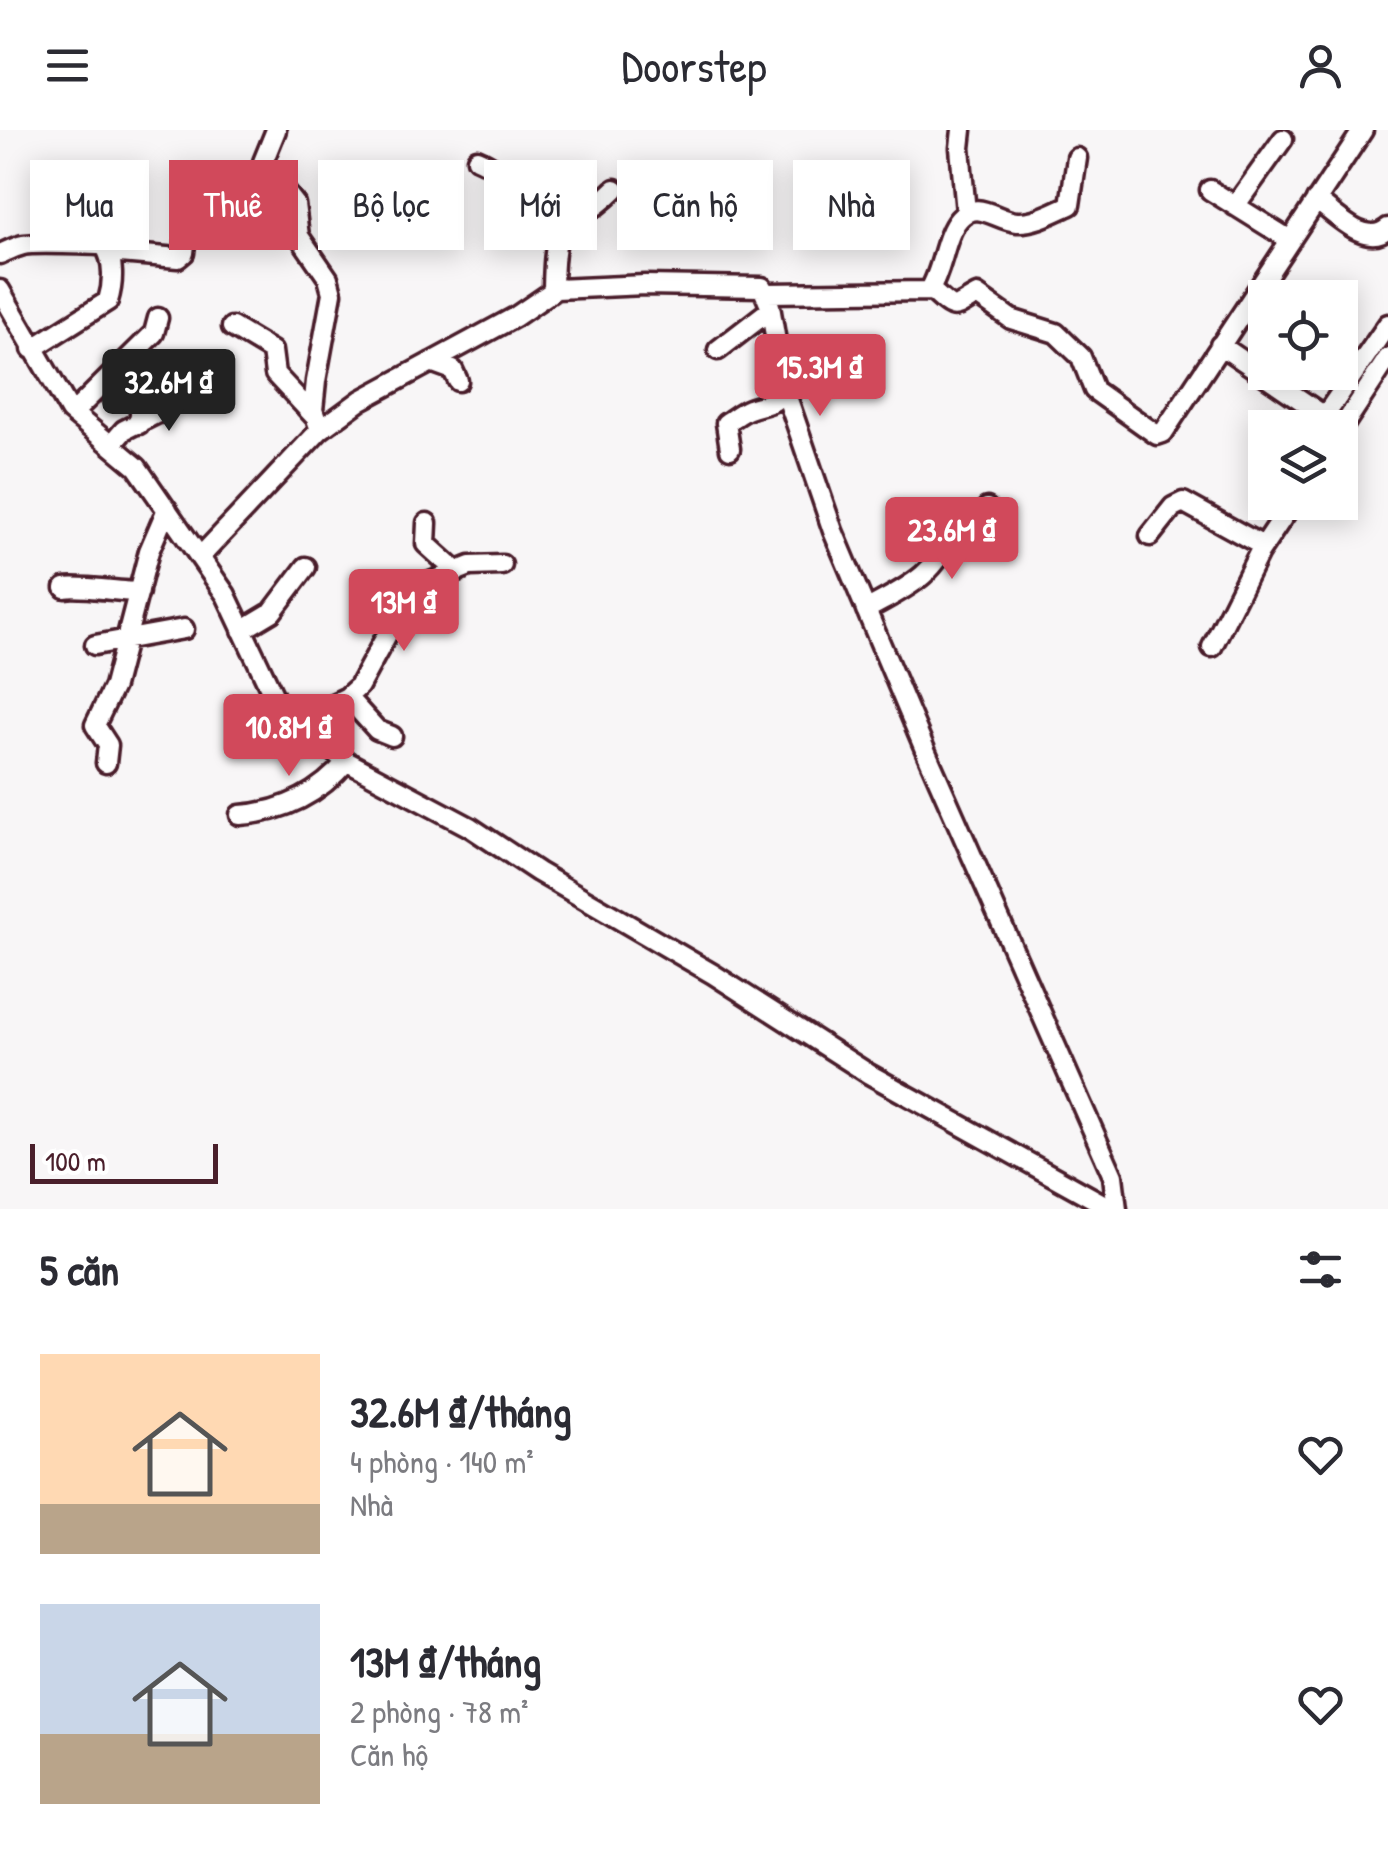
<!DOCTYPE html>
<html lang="vi">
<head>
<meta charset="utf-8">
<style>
  body { margin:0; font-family:"Patrick Hand",sans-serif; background:#f2f2f3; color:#2b2b33; height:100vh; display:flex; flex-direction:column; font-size:38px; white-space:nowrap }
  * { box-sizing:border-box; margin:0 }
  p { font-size:32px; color:#7c7c81 }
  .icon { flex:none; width:55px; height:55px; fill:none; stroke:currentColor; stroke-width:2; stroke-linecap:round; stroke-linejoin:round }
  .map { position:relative; height:1079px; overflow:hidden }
  .side { display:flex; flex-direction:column; background:#fff; flex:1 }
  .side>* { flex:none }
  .guide { position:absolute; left:30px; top:30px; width:1330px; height:90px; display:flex; gap:20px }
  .buttons { position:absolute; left:1248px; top:150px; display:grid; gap:20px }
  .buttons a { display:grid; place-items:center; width:110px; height:110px; border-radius:0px; background:#fff; box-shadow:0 5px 25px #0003; font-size:50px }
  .scale { position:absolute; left:30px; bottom:25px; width:188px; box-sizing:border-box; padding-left:10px; border:5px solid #4a1f2b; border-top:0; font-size:28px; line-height:35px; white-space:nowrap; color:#4a1f2b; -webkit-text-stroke:8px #fff; paint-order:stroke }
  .price { position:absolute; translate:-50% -85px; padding:0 22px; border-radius:10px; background:#d1495b; color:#fff; font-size:32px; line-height:65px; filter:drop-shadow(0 2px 5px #0008) }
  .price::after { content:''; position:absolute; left:50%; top:60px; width:30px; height:22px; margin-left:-15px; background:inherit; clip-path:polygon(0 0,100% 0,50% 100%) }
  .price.active { background:#222; color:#fff }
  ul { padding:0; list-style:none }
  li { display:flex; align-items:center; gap:30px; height:250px; padding:0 40px }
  li span { display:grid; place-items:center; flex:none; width:280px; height:200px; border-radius:0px; color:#555 }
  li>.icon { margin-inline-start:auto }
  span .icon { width:120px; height:120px; fill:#fffc; stroke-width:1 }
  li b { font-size:42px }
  h2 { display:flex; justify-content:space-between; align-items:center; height:120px; padding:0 40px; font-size:42px }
  .pill { padding:0 35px; border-radius:0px; background:#fff; box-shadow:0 5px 25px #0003; font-size:35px; line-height:90px }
  .pill.active { background:#d1495b; color:#fff }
  header { display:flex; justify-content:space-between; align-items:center; height:130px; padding:0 40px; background:#fff; font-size:45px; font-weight:600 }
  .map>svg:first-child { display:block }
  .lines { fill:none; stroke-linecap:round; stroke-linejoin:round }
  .minor-casing { stroke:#4a1f2b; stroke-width:25 }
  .minor { stroke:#fff; stroke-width:18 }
</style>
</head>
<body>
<header><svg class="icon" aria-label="menu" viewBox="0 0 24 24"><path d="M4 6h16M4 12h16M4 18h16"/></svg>Doorstep<svg class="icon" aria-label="person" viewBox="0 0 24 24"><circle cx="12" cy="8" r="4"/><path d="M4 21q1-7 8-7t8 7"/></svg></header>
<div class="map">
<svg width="1388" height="1079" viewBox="0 0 1388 1079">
  <rect width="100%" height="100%" fill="#f8f6f7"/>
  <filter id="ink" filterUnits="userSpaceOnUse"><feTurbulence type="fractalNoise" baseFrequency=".01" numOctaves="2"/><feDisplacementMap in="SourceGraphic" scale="20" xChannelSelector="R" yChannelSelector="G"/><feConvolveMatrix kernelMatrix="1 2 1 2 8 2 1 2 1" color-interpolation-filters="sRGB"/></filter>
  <g filter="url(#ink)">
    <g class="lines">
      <defs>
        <path id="minor" d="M 276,0 L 263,32 L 263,44 L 281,56 L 295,74 L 299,106 L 328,148 L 332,163 L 316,251 L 313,280 L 320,300
          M 962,0 L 960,18 L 966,82
          M 477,29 C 497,37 512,53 533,59 L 533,88 L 558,100
          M 1210,60 L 1290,110
          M 1316,70 C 1335,84 1366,118 1388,98
          M 1235,76 L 1283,9
          M 109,122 L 178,128 L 184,123 L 189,80
          M 0,124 C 7,121 15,117 23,115 C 30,113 97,114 104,116
          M 930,159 C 957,183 950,180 977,165 L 1011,189 L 1056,203 L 1081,227 L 1094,260 L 1157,305 L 1163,303 L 1363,0
          M 0,160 L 70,281 L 137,337 L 226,465 L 277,573 L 322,612 L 344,630 L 470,697 L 538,742 L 713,844 L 869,944 L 1112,1079
          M 553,161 C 554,72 565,110 615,59
          M 767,163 L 929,161 C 943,140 944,106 959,89 C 977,68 997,91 1017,92 C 1035,93 1054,82 1070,75 L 1077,28
          M 232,197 L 272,221 L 275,244 L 316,288
          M 1220,215 L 1320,283 L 1326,284 L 1388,194
          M 32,219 L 108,171 C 113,155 115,130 104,116 L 105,73
          M 718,220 L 770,180
          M 431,232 L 453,240 L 458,251
          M 73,283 L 154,203 L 158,188
          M 139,294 L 144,241
          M 1340,301 L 1388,228
          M 111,315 L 124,300 L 160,282 L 172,253
          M 730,319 L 726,293 C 733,289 741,282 749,279 C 764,273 777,276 784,258
          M 427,393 L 426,414 L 457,442
          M 1150,406 L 1173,377 L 1183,372 L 1263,416
          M 200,427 L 320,300 L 361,270 L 515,187 L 556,159 L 645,155 L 762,157 L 770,176 L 784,258 L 833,401 L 926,622 L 1113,1046 L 1117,1079
          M 65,458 C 77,455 121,462 139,462
          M 866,480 C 901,460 938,446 950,403 L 976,401 L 987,378
          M 242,500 L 272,482 L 306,437
          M 95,515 L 184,499
          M 1212,517 L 1259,423 L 1293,372
          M 347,567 L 377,600 L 392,606
          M 298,591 L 347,567 L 359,556 L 396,488 L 405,457 L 425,454 L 470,436 L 502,435
          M 106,633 L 108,615 L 95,595 L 114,556 L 149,421 L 167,379
          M 240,685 C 284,682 319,664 347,631"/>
      </defs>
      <use href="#minor" class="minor-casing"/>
      <use href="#minor" class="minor"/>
    </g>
  </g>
</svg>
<div class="buttons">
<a><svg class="icon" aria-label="locate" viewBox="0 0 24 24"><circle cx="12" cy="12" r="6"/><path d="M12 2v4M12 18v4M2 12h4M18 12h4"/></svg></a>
<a><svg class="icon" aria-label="layers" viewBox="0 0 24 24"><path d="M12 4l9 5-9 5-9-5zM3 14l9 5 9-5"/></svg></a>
</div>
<div class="scale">100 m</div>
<b class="price" style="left:820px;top:289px">15.3M ₫</b>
<b class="price active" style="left:169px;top:304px">32.6M ₫</b>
<b class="price" style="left:952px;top:452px">23.6M ₫</b>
<b class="price" style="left:404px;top:524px">13M ₫</b>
<b class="price" style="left:289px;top:649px">10.8M ₫</b>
<div class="guide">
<a class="pill">Mua</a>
<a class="pill active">Thuê</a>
<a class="pill">Bộ lọc</a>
<a class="pill">Mới</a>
<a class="pill">Căn hộ</a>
<a class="pill">Nhà</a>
</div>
</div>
<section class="side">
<h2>5 căn<svg class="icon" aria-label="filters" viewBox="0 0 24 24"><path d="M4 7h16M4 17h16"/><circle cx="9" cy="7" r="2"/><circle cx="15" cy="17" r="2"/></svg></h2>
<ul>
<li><span style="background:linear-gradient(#ffd9b3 75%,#b9a48a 0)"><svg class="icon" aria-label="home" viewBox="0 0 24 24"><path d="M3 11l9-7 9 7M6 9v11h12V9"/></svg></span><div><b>32.6M ₫/tháng</b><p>4 phòng · 140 m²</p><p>Nhà</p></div><svg class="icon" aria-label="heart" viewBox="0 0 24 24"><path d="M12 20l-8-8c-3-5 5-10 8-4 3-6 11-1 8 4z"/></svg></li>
<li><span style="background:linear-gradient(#c9d6e8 65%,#b9a48a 0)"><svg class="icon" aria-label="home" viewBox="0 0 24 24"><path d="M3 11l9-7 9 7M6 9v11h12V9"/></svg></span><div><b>13M ₫/tháng</b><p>2 phòng · 78 m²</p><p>Căn hộ</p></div><svg class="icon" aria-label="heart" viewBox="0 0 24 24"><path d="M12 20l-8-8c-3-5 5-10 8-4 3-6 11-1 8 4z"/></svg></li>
</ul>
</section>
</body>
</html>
